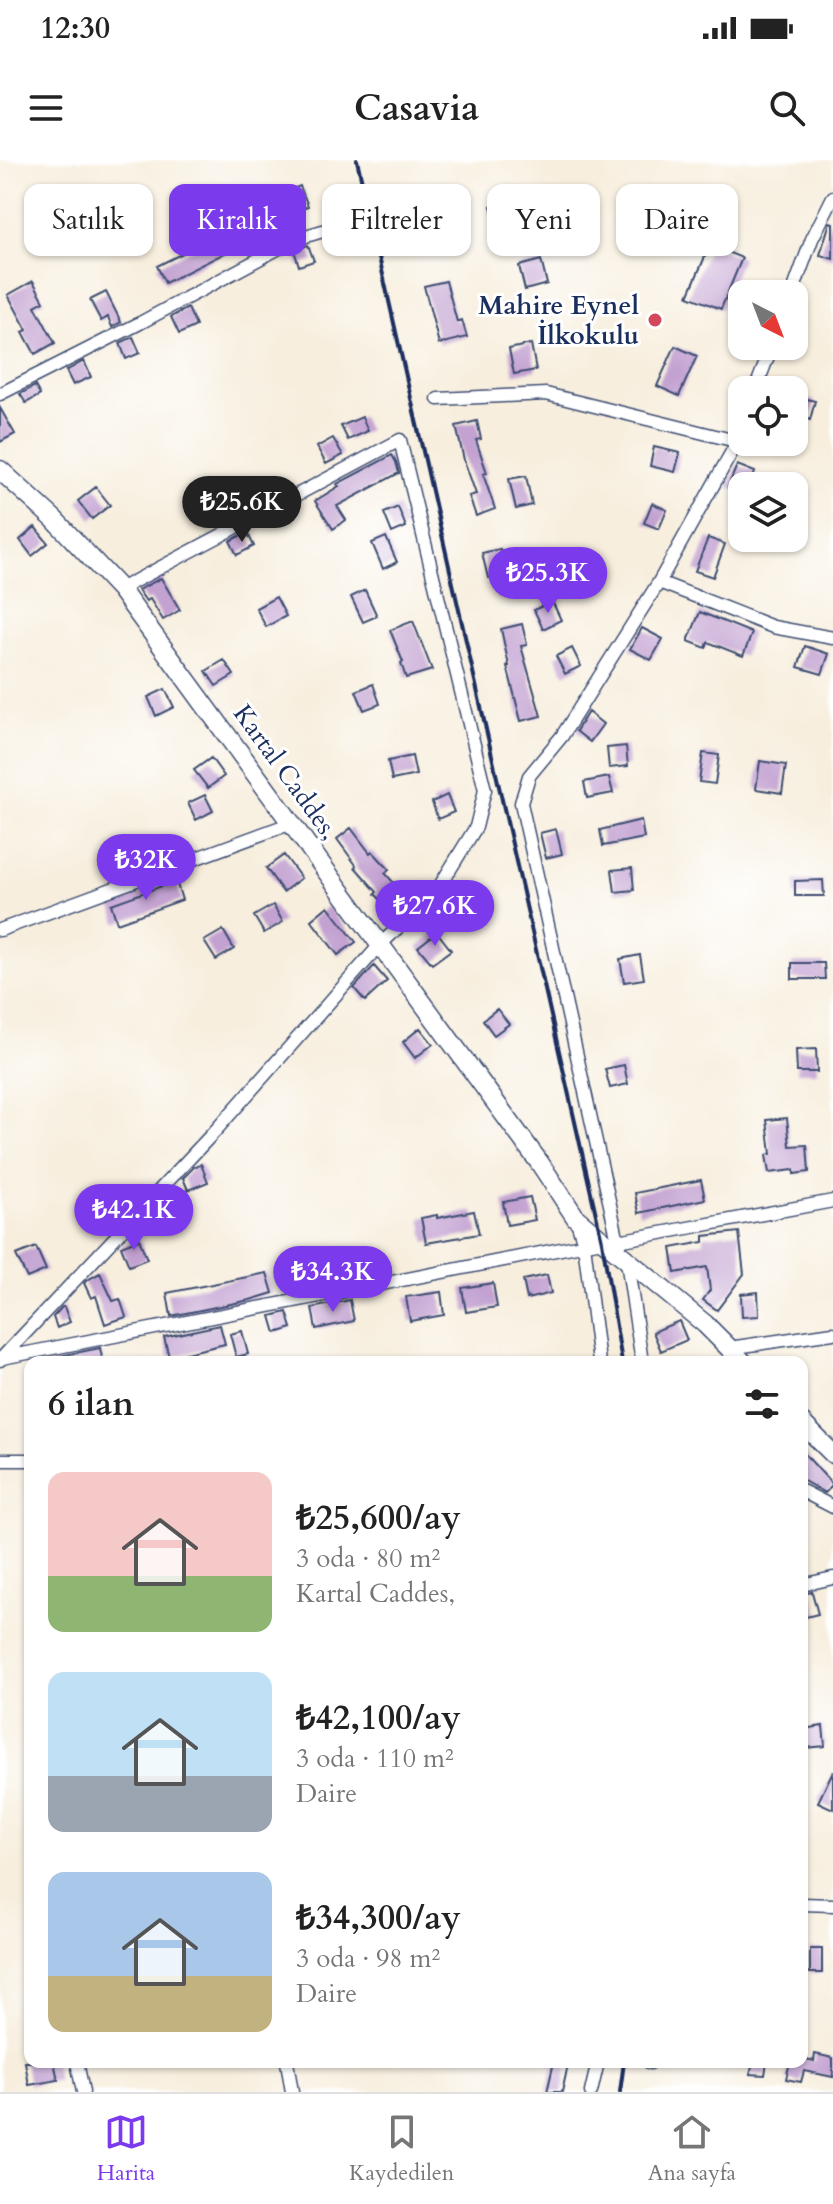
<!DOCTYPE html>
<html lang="tr">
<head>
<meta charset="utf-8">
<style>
  body { margin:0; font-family:Cardo,serif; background:#f6f6f6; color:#222; height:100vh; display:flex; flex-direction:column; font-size:30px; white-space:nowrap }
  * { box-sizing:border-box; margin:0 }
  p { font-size:26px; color:#767676 }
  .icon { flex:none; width:44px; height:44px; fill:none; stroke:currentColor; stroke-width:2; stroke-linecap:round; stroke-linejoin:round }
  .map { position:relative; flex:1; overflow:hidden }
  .panel { position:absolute; left:24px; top:1196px; width:784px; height:712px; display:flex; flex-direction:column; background:#fff; border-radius:16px; box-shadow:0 2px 6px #0004 }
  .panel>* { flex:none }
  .hud { position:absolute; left:24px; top:24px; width:786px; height:72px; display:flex; gap:16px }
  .needle { width:52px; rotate:138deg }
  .fabs { position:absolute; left:728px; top:120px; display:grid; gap:16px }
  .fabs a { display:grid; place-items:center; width:80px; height:80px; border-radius:16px; background:#fff; box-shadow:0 2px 6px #0004; font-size:40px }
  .price { position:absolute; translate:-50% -68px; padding:0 18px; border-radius:28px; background:#7c3aed; color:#fff; font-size:26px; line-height:52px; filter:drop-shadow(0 2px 4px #0008) }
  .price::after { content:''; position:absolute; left:50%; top:48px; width:24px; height:18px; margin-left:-12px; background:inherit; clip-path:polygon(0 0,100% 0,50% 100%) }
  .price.on { background:#222; color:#fff }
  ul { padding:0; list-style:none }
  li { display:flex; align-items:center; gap:24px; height:200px; padding:0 24px }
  li span { display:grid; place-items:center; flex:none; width:224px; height:160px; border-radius:16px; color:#555 }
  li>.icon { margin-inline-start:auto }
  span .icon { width:96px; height:96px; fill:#fffc; stroke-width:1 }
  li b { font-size:34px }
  h2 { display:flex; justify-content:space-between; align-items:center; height:96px; padding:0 24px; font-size:34px }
  .chip { padding:0 28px; border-radius:16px; background:#fff; box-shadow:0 2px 6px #0004; font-size:28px; line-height:72px }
  .chip.on { background:#7c3aed; color:#fff }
  .status { display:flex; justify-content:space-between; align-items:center; height:56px; padding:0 40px; background:#fff; direction:ltr }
  .status svg { height:22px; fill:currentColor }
  header { display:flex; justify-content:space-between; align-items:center; height:104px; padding:0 24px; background:#fff; font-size:36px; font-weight:800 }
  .menu { display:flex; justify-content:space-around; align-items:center; height:112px; border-top:2px solid #e0e0e0; background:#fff; font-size:22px; color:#767676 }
  .menu a { display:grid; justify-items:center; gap:4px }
  .menu .on { color:#7c3aed }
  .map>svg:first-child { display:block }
  .building { fill:#c3a2d2 }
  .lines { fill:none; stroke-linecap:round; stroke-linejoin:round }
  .minor-casing { stroke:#3c4c71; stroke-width:15 }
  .secondary-casing { stroke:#3c4c71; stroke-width:21 }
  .minor { stroke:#fff; stroke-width:12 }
  .secondary { stroke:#fff; stroke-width:18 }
  .rail { stroke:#1b2f5e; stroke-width:4 }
  .poi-dot { fill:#d1495b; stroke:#fff; stroke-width:3 }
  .labels { text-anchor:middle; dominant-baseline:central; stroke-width:6; stroke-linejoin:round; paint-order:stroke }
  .poi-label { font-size:26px; font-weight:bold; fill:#1b2f5e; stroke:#fff; text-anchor:end }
  .street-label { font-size:26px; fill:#1b2f5e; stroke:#fff }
</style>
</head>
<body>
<div class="status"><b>12:30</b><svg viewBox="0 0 49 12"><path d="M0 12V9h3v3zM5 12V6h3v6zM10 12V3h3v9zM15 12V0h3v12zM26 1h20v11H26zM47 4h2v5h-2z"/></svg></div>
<header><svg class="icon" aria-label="menu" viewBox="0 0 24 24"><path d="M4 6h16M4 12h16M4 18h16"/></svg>Casavia<svg class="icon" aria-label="search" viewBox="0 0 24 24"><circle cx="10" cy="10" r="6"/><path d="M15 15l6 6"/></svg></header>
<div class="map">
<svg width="833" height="1932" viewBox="0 0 833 1932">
  <rect width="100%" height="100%" fill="#fff"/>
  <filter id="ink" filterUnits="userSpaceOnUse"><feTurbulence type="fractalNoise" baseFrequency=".0125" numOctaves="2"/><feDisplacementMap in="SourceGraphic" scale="16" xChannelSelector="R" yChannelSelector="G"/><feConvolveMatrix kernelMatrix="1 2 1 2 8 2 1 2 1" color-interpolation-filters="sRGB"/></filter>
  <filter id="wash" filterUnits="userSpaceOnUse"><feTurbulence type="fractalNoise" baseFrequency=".006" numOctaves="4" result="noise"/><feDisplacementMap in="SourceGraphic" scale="32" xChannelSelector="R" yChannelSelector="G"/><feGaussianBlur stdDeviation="1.8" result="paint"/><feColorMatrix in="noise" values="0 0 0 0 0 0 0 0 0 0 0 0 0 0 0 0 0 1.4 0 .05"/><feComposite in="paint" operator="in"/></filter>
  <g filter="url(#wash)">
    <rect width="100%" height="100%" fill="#f7eedd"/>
    <g id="blocks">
      <path class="building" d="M 300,26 L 308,46 L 291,53 L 283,33 Z
        M 510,40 L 517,62 L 497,68 L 491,46 Z
        M 830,62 L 833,63 L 833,99 L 820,95 Z
        M 233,65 L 243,84 L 165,123 L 157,106 L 191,89 Z
        M 308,85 L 314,101 L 299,106 L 294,90 Z
        M 710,85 L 742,98 L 721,149 L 688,136 Z
        M 541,100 L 547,124 L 525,130 L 519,106 Z
        M 33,121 L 44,141 L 35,146 L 55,183 L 35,194 L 23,172 L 27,170 L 8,135 Z
        M 446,121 L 457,162 L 462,160 L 467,177 L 439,184 L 424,126 Z
        M 106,132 L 121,162 L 112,167 L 108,157 L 101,161 L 90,140 Z
        M 188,148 L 196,166 L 179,174 L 171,157 Z
        M 133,177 L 140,193 L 126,199 L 120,183 Z
        M 531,184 L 536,210 L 514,214 L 509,189 Z
        M 675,186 L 697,196 L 679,236 L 657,226 Z
        M 84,201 L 91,217 L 73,225 L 66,211 Z
        M 35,226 L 40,235 L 26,243 L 20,234 Z
        M 794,236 L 815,241 L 810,260 L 794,255 Z
        M 0,248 L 15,274 L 0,282 Z
        M 362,257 L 368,271 L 348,280 L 341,266 Z
        M 477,261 L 481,279 L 476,280 L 487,313 L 483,314 L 495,349 L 476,356 L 469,336 L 476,334 L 464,300 L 456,266 Z
        M 333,278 L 343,295 L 326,304 L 317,287 Z
        M 654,287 L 680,293 L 675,312 L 650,306 Z
        M 392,295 L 396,302 L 399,313 L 337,346 L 346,360 L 333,369 L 315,341 L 339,326 L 337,324 Z
        M 737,305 L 755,312 L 750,326 L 742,326 L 742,333 L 728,327 Z
        M 526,316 L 532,345 L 516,349 L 509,319 Z
        M 96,327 L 110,345 L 92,359 L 78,341 Z
        M 652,343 L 667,350 L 659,369 L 644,363 Z
        M 398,347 L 406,367 L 392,373 L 384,353 Z
        M 35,367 L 48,383 L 32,396 L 20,380 Z
        M 247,372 L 254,386 L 237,395 L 230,381 Z
        M 386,377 L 397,402 L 383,409 L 372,383 Z
        M 708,378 L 725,384 L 713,417 L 695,411 Z
        M 500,389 L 506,414 L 488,418 L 482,393 Z
        M 161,418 L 180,450 L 163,460 L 150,439 L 146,441 L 138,430 Z
        M 365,430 L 377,456 L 363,462 L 351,437 Z
        M 276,437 L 286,456 L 266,467 L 256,448 Z
        M 552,441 L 561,460 L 543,469 L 534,450 Z
        M 700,452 L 752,473 L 743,496 L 708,482 L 706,488 L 688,481 Z
        M 413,461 L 432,510 L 406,518 L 401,503 L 403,502 L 390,470 Z
        M 522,464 L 527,485 L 521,486 L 541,556 L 521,561 L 507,506 L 509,506 L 501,469 Z
        M 642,468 L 663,479 L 651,500 L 630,489 Z
        M 805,486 L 829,494 L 822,514 L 798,507 Z
        M 572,488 L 581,506 L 565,514 L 556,496 Z
        M 224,500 L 234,515 L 216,526 L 206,511 Z
        M 373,524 L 380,544 L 364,550 L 356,531 Z
        M 165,529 L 174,547 L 156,556 L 148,537 Z
        M 588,552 L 603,564 L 590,582 L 576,571 Z
        M 626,586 L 628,606 L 609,608 L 607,588 Z
        M 703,593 L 719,595 L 715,624 L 699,622 Z
        M 412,596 L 416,615 L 392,620 L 388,601 Z
        M 211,598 L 224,616 L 208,628 L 194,610 Z
        M 760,601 L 786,605 L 782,633 L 756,629 Z
        M 609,617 L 613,633 L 587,638 L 584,622 Z
        M 205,635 L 213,651 L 196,660 L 188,643 Z
        M 447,635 L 454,652 L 438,659 L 432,642 Z
        M 641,660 L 644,678 L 603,686 L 600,670 Z
        M 351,668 L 370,693 L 372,691 L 389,709 L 385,713 L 401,731 L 386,745 L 375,734 L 377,732 L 355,707 L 356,705 L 337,679 Z
        M 556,669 L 562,694 L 546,698 L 540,673 Z
        M 284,695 L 301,718 L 283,732 L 266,708 Z
        M 632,708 L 634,730 L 615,732 L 612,710 Z
        M 823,720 L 824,736 L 795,736 L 795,721 Z
        M 176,721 L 182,740 L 117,763 L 111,744 Z
        M 273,745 L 283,762 L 264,773 L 254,756 Z
        M 328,746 L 356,782 L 338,795 L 311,760 Z
        M 223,770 L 234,789 L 216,800 L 204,781 Z
        M 437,772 L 451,790 L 432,804 L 418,787 Z
        M 640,795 L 644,819 L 624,822 L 620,799 Z
        M 792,803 L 824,803 L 825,819 L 792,819 Z
        M 374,806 L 387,821 L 365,841 L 354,828 Z
        M 497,849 L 509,864 L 494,875 L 483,860 Z
        M 420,868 L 433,884 L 415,898 L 403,882 Z
        M 816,889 L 817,912 L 797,912 L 796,890 Z
        M 624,905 L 628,924 L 610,928 L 605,909 Z
        M 787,958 L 790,986 L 807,985 L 809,1012 L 794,1014 L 794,1010 L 769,1013 L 766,995 L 771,994 L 767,960 Z
        M 201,1004 L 208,1022 L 188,1030 L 183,1018 L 194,1007 Z
        M 701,1020 L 705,1039 L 639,1053 L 635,1033 Z
        M 530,1037 L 535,1060 L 507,1065 L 503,1042 Z
        M 474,1051 L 479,1074 L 426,1083 L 421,1058 L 437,1055 L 437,1058 Z
        M 739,1072 L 744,1114 L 717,1150 L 703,1140 L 710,1130 L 707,1107 L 675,1113 L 671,1088 L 704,1082 L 704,1076 Z
        M 139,1079 L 147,1099 L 129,1106 L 121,1086 Z
        M 36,1087 L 46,1110 L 27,1118 L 16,1095 Z
        M 311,1095 L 316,1121 L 301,1125 L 296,1098 Z
        M 100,1113 L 113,1141 L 120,1139 L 126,1157 L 105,1164 L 96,1136 L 91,1138 L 84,1123 L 89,1119 Z
        M 267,1113 L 273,1133 L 250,1140 L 171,1156 L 167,1133 Z
        M 547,1115 L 551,1133 L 527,1139 L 523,1120 Z
        M 493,1123 L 497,1147 L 466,1152 L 462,1128 Z
        M 441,1132 L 444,1155 L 410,1161 L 406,1137 Z
        M 758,1132 L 759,1156 L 742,1157 L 741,1134 Z
        M 350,1140 L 354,1161 L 316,1169 L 312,1148 Z
        M 62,1147 L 64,1147 L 70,1162 L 57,1168 L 53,1157 Z
        M 287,1152 L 292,1168 L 276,1173 L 271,1156 Z
        M 679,1161 L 687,1180 L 661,1191 L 653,1172 Z
        M 220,1165 L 225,1184 L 169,1197 L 164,1177 Z
        M 242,1171 L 248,1194 L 236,1197 L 230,1174 Z
        M 100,1188 L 103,1202 L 49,1202 L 50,1198 Z
        M 802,1291 L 833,1325 L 825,1333 L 802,1320 Z
        M 812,1432 L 818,1454 L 802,1458 L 802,1434 Z
        M 823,1566 L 825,1586 L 805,1588 L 803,1569 Z
        M 833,1611 L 833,1649 L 818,1642 Z
        M 810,1789 L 822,1789 L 822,1813 L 810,1813 Z
        M 815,1894 L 833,1898 L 833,1917 L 804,1911 L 801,1922 L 786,1919 L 790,1902 L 802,1902 L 802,1898 L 814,1901 Z
        M 25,1902 L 54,1902 L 58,1920 L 29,1925 Z
        M 554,1902 L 568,1905 L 562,1932 L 547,1932 Z
        M 753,1902 L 767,1902 L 765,1915 L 750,1914 Z"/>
    </g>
  </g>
  <g filter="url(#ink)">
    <use href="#blocks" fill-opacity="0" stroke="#3c4c71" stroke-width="2"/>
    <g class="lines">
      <defs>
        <path id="minor" d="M 792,134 L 812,79 L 833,37
          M 755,230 L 772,186
          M 0,234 L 140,163 L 296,79 L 336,67
          M 438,239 L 546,234 L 736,281
          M 659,422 L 773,467 L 833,478
          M 0,770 L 292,663
          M 576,1058 L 584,1084 L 599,1202
          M 618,1081 L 521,643 L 529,616 L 562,576 L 659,422 L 734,288 L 742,266
          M 627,1101 L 642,1202
          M 729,1188 L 833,1173
          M 2,1198 L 602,1081 L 618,1081 L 833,1041
          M 0,1200 L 216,970 L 380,785 L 438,729 L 476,667 L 485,630 L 400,280 L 120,429
          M 0,1300 L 30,1300
          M 802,1331 L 833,1347
          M 802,1425 L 833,1418
          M 802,1744 L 833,1745
          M 77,1902 L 83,1932
          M 287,1902 L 292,1932
          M 650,1903 L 651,1902
          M 591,1932 L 598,1902"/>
        <path id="secondary" d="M 0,310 L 54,359 L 120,429 L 539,1002 L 576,1058 L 705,1164 L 743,1202
          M 802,1263 L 833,1294"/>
      </defs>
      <use href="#minor" class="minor-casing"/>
      <use href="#secondary" class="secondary-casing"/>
      <use href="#minor" class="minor"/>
      <use href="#secondary" class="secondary"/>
      <path class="rail" d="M 357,0 L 602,1081 L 622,1202
        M 620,1932 L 624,1902"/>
    </g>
  </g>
  <circle class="poi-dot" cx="655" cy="160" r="8"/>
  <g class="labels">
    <g class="poi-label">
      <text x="639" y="145">Mahire Eynel<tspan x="639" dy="30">İlkokulu</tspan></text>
    </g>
    <g class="street-label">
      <text transform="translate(286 612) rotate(54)">Kartal Caddes,</text>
    </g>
  </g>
</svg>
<div class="fabs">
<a><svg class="needle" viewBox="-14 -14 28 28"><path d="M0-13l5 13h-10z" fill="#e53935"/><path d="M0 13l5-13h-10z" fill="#767676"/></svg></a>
<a><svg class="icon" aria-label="locate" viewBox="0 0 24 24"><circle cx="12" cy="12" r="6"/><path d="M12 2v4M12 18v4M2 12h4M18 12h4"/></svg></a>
<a><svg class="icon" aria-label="layers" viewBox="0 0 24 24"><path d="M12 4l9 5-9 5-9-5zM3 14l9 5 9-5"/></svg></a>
</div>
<b class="price on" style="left:242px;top:384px">₺25.6K</b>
<b class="price" style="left:548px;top:455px">₺25.3K</b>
<b class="price" style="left:146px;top:742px">₺32K</b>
<b class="price" style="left:435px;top:788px">₺27.6K</b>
<b class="price" style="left:134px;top:1092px">₺42.1K</b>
<b class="price" style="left:333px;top:1154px">₺34.3K</b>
<div class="hud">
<a class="chip">Satılık</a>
<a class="chip on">Kiralık</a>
<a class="chip">Filtreler</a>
<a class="chip">Yeni</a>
<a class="chip">Daire</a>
</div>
<section class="panel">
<h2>6 ilan<svg class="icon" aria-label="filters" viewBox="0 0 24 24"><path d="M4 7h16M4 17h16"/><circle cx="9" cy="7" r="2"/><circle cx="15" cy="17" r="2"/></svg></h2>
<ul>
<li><span style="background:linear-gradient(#f6c9c9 65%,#8fb573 0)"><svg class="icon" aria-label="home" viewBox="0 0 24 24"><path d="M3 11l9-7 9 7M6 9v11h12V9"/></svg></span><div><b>₺25,600/ay</b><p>3 oda · 80 m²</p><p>Kartal Caddes,</p></div></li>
<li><span style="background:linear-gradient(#bfe0f5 65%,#9aa5b1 0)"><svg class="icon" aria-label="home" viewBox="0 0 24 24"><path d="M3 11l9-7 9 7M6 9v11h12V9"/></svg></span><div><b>₺42,100/ay</b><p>3 oda · 110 m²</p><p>Daire</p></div></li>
<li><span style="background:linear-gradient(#a9c7e8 65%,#c2b280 0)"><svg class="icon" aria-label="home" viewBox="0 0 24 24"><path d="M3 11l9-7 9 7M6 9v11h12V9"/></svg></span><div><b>₺34,300/ay</b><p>3 oda · 98 m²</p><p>Daire</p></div></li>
</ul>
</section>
</div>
<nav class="menu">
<a class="on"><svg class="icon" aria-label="map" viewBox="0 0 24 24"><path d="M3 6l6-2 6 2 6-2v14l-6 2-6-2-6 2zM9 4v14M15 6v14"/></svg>Harita</a>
<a><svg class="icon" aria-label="saved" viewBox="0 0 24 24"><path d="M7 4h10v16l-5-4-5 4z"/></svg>Kaydedilen</a>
<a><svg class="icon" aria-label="home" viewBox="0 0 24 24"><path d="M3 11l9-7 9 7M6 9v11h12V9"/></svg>Ana sayfa</a>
</nav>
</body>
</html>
